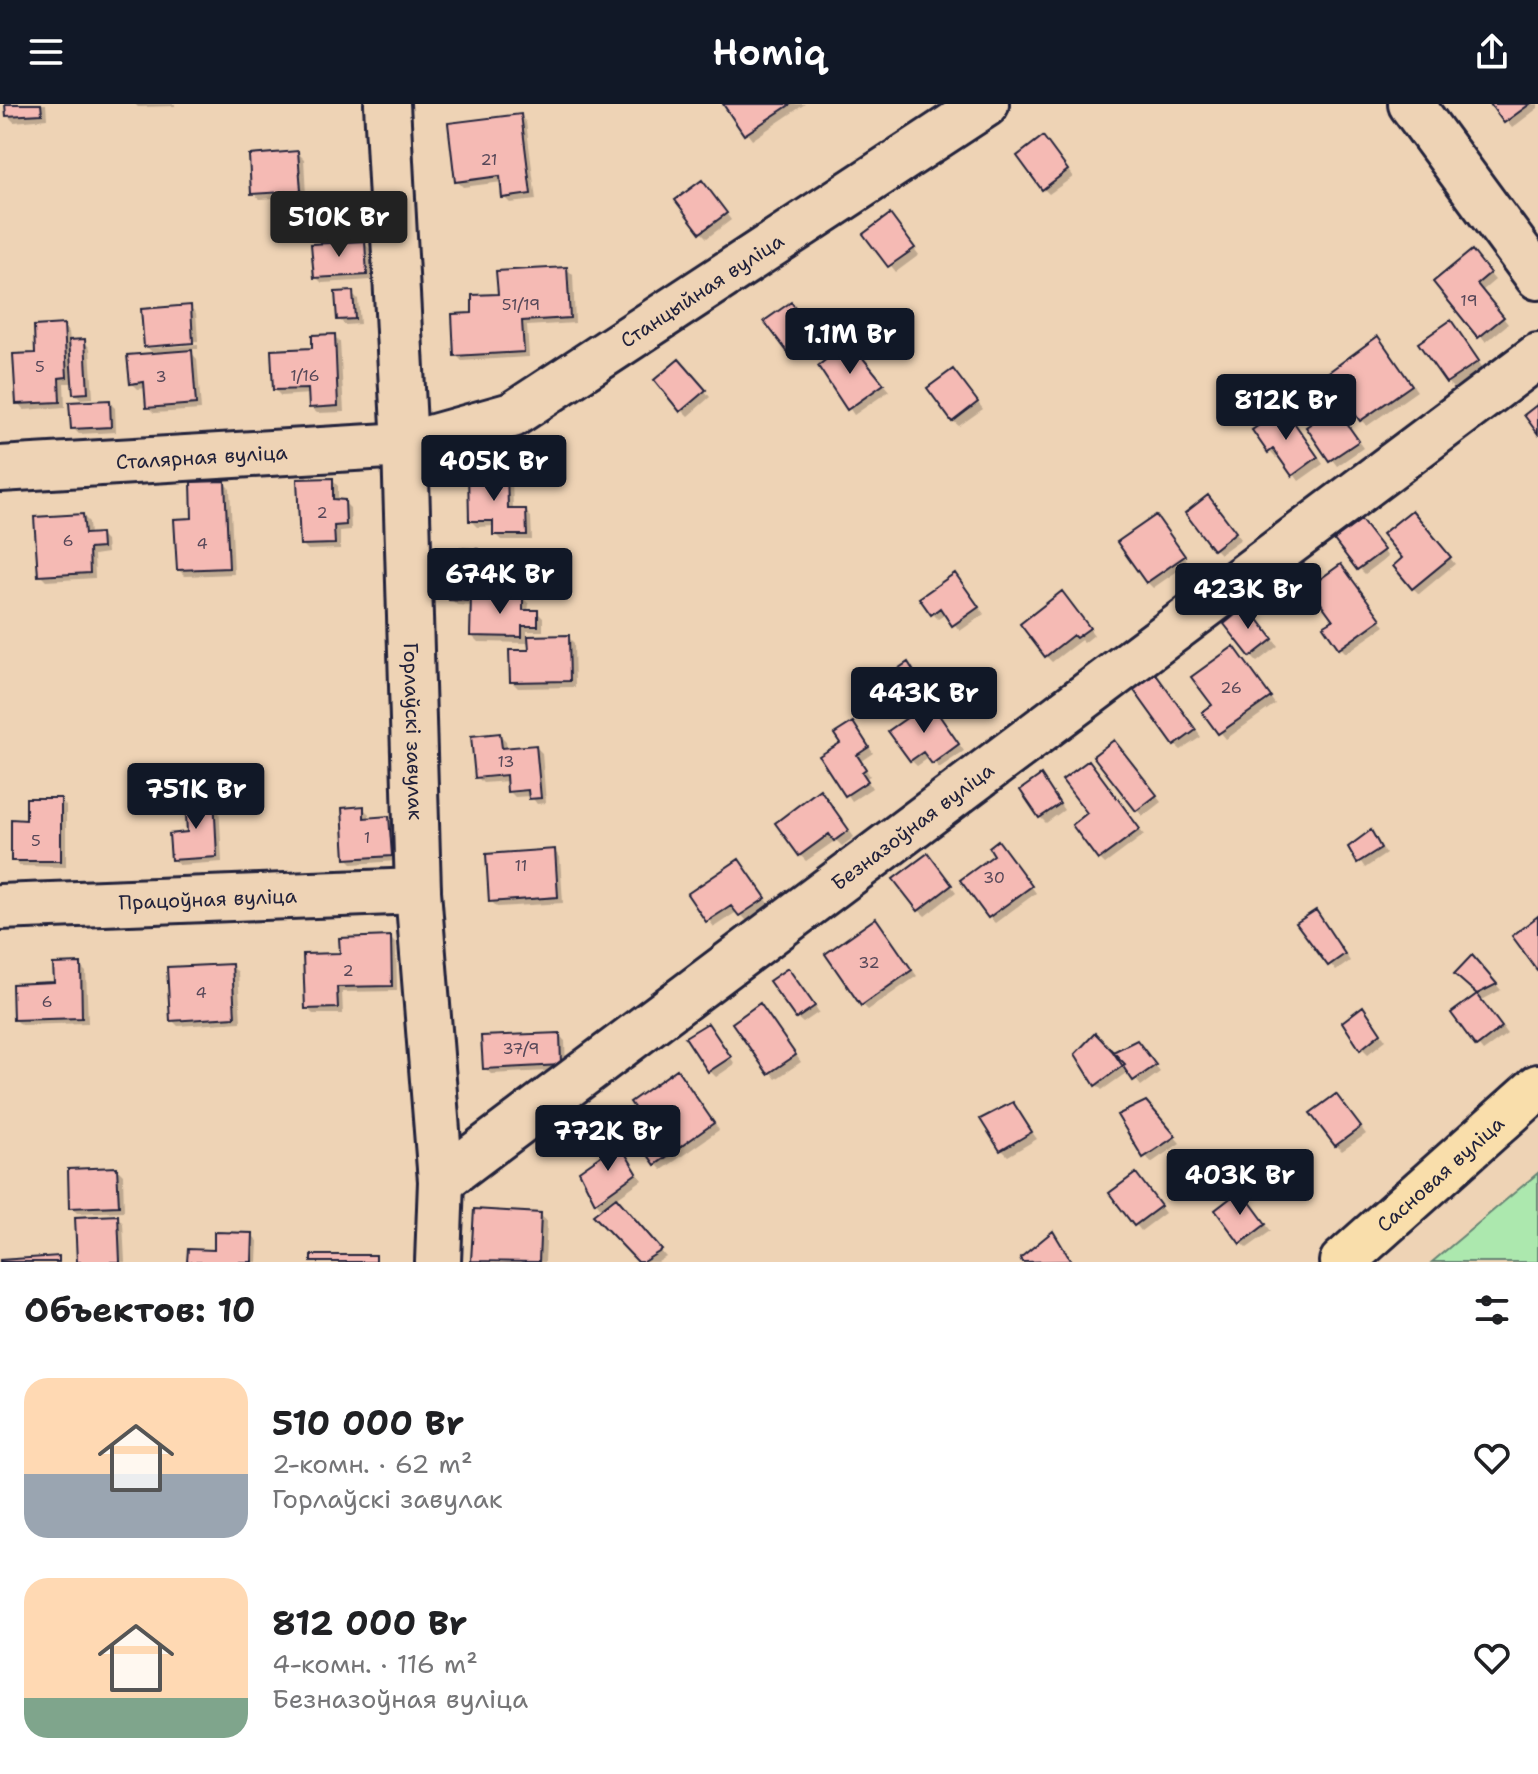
<!DOCTYPE html>
<html lang="ru">
<head>
<meta charset="utf-8">
<style>
  body { margin:0; font-family:"Shantell Sans",sans-serif; background:#f6f6f6; color:#202124; height:100vh; display:flex; flex-direction:column; font-size:30px; white-space:nowrap }
  * { box-sizing:border-box; margin:0 }
  p { font-size:26px; color:#757577 }
  .icon { flex:none; width:44px; height:44px; fill:none; stroke:currentColor; stroke-width:2; stroke-linecap:round; stroke-linejoin:round }
  .map { position:relative; height:1158px; overflow:hidden }
  .sheet { display:flex; flex-direction:column; background:#fff; flex:1 }
  .sheet>* { flex:none }
  .price { position:absolute; translate:-50% -68px; padding:0 18px; border-radius:8px; background:#111827; color:#fff; font-size:26px; line-height:52px; filter:drop-shadow(0 2px 4px #0008) }
  .price::after { content:''; position:absolute; left:50%; top:48px; width:24px; height:18px; margin-left:-12px; background:inherit; clip-path:polygon(0 0,100% 0,50% 100%) }
  .price.active { background:#222; color:#fff }
  ul { padding:0; list-style:none }
  li { display:flex; align-items:center; gap:24px; height:200px; padding:0 24px }
  li span { display:grid; place-items:center; flex:none; width:224px; height:160px; border-radius:24px; color:#555 }
  li>.icon { margin-inline-start:auto }
  span .icon { width:96px; height:96px; fill:#fffc; stroke-width:1 }
  li b { font-size:34px }
  h2 { display:flex; justify-content:space-between; align-items:center; height:96px; padding:0 24px; font-size:34px }
  header { display:flex; justify-content:space-between; align-items:center; height:104px; padding:0 24px; background:#111827; color:#fff; font-size:36px; font-weight:600 }
  .map>svg:first-child { display:block }
  .green { fill:#ace8ae; stroke:#678574; stroke-width:2 }
  .shadow { fill:#0003 }
  .building { fill:#f5bab4; stroke:#22223b; stroke-width:2 }
  .lines { fill:none; stroke-linecap:round; stroke-linejoin:round }
  .minor-casing { stroke:#22223b; stroke-width:50 }
  .major-casing { stroke:#22223b; stroke-width:50 }
  .minor { stroke:#eed3b5; stroke-width:44 }
  .major { stroke:#f9deab; stroke-width:44 }
  .labels { text-anchor:middle; dominant-baseline:central; stroke-width:6; stroke-linejoin:round; paint-order:stroke }
  .number-label { font-size:16px; fill:#574859 }
  .street-label { font-size:20px; fill:#22223b; stroke:#eed3b5 }
</style>
</head>
<body>
<header><svg class="icon" aria-label="menu" viewBox="0 0 24 24"><path d="M4 6h16M4 12h16M4 18h16"/></svg>Homiq<svg class="icon" aria-label="share" viewBox="0 0 24 24"><path d="M12 15V3M7 8l5-5 5 5M5 13v7h14v-7"/></svg></header>
<div class="map">
<svg width="1538" height="1158" viewBox="0 0 1538 1158">
  <rect width="100%" height="100%" fill="#eed3b5"/>
  <filter id="ink" filterUnits="userSpaceOnUse"><feTurbulence type="fractalNoise" baseFrequency=".0125" numOctaves="2"/><feDisplacementMap in="SourceGraphic" scale="16" xChannelSelector="R" yChannelSelector="G"/><feConvolveMatrix kernelMatrix="1 2 1 2 8 2 1 2 1" color-interpolation-filters="sRGB"/></filter>
  <g filter="url(#ink)">
    <path class="green" d="M 1538,1069 L 1538,1158 L 1432,1158 Z"/>
    <path class="shadow" d="M 7,0 L 46,0 L 47,15 L 14,18 L 7,11 Z
      M 135,0 L 175,0 L 175,2 L 138,3 Z
      M 726,0 L 805,0 L 752,36 Z
      M 1493,0 L 1538,0 L 1538,4 L 1512,24 Z
      M 520,12 L 526,18 L 536,96 L 510,99 L 504,93 L 502,78 L 463,83 L 457,77 Z
      M 1049,41 L 1073,73 L 1049,90 L 1043,84 Z
      M 298,49 L 304,55 L 306,92 L 260,95 L 253,89 Z
      M 707,84 L 731,116 L 707,134 L 701,128 Z
      M 895,119 L 919,151 L 896,168 L 866,130 Z
      M 364,139 L 370,145 L 372,176 L 322,179 L 316,173 Z
      M 1477,155 L 1495,176 L 1482,187 L 1508,220 L 1486,238 L 1436,178 Z
      M 567,165 L 573,171 L 575,219 L 527,222 L 529,253 L 462,257 L 456,251 L 475,211 L 500,192 Z
      M 352,189 L 358,195 L 360,220 L 345,221 L 339,215 Z
      M 190,203 L 196,209 L 198,237 L 149,240 L 149,244 L 198,241 L 198,245 L 188,245 L 197,255 L 201,306 L 154,309 L 148,303 L 147,284 L 138,285 L 132,279 L 155,251 L 146,242 Z
      M 796,206 L 820,238 L 797,255 L 767,217 Z
      M 63,222 L 69,228 L 70,238 L 84,238 L 90,244 L 93,294 L 81,295 L 75,289 L 74,279 L 64,279 L 65,303 L 24,306 L 18,299 L 37,251 Z
      M 1456,225 L 1483,264 L 1453,284 L 1447,278 Z
      M 334,232 L 340,238 L 344,308 L 317,309 L 310,303 L 310,290 L 281,292 L 275,286 L 314,246 Z
      M 1384,241 L 1417,287 L 1367,322 L 1361,316 Z
      M 855,245 L 889,287 L 854,311 L 821,262 Z
      M 685,263 L 710,293 L 688,312 L 682,306 Z
      M 959,274 L 983,305 L 959,322 L 953,317 Z
      M 109,298 L 115,304 L 116,328 L 79,330 L 73,324 Z
      M 1335,305 L 1363,344 L 1337,362 L 1308,324 Z
      M 1289,312 L 1323,360 L 1299,377 L 1280,351 L 1276,354 L 1270,348 L 1254,326 Z
      M 506,367 L 512,373 L 513,407 L 525,407 L 531,413 L 532,436 L 501,436 L 495,430 L 495,422 L 477,423 L 471,417 Z
      M 332,376 L 338,382 L 338,398 L 344,398 L 350,404 L 351,426 L 340,427 L 340,445 L 308,446 L 302,440 Z
      M 224,379 L 230,385 L 234,470 L 185,472 L 179,466 L 194,416 Z
      M 1214,400 L 1241,435 L 1220,450 L 1214,444 Z
      M 83,412 L 89,418 L 90,432 L 100,431 L 106,437 L 107,449 L 94,451 L 95,474 L 46,477 L 40,471 Z
      M 1417,414 L 1455,460 L 1419,490 L 1413,484 Z
      M 1161,420 L 1189,459 L 1153,484 L 1147,478 Z
      M 1367,425 L 1388,453 L 1365,470 L 1359,464 Z
      M 477,447 L 483,453 L 482,475 L 475,475 L 474,494 L 523,494 L 529,500 L 528,508 L 537,508 L 543,514 L 543,527 L 527,527 L 527,534 L 568,533 L 574,539 L 575,583 L 518,584 L 512,578 L 531,548 L 530,539 L 478,538 L 472,532 L 473,502 L 457,501 L 451,495 Z
      M 1347,469 L 1385,522 L 1346,549 L 1340,543 L 1336,516 Z
      M 955,471 L 984,510 L 960,527 L 946,510 L 938,515 L 932,509 Z
      M 1068,496 L 1094,531 L 1084,539 L 1081,536 L 1052,558 L 1046,552 Z
      M 1253,510 L 1278,542 L 1257,558 L 1251,552 Z
      M 1240,551 L 1275,600 L 1226,635 L 1204,608 L 1214,601 Z
      M 913,567 L 930,592 L 905,608 L 899,602 Z
      M 1161,578 L 1201,633 L 1181,646 L 1175,641 Z
      M 936,607 L 964,647 L 939,664 L 930,653 L 917,662 L 911,656 Z
      M 858,626 L 873,649 L 861,657 L 870,672 L 866,674 L 872,684 L 852,697 L 822,653 Z
      M 500,631 L 506,637 L 507,645 L 536,643 L 542,649 L 546,699 L 537,700 L 531,692 L 515,693 L 509,687 L 508,677 L 483,679 L 477,673 Z
      M 1120,645 L 1161,698 L 1143,712 L 1137,706 Z
      M 1094,665 L 1144,731 L 1105,760 L 1099,754 Z
      M 1046,680 L 1064,706 L 1046,719 L 1040,713 Z
      M 213,693 L 219,699 L 222,758 L 179,761 L 172,755 Z
      M 826,694 L 854,733 L 842,742 L 836,736 L 806,757 L 800,751 Z
      M 60,696 L 66,702 L 66,763 L 20,762 L 14,756 L 28,718 Z
      M 363,704 L 369,710 L 369,715 L 389,714 L 395,720 L 397,757 L 353,760 L 347,754 Z
      M 1371,729 L 1386,750 L 1365,764 L 1351,743 Z
      M 1004,745 L 1036,789 L 995,819 L 989,813 Z
      M 554,747 L 560,753 L 563,799 L 497,803 L 491,797 Z
      M 933,757 L 956,788 L 925,812 L 919,806 Z
      M 745,763 L 770,801 L 747,817 L 738,807 L 714,823 L 690,790 Z
      M 1322,815 L 1350,857 L 1336,867 L 1299,820 Z
      M 876,816 L 917,872 L 868,906 L 862,900 Z
      M 390,834 L 396,840 L 397,887 L 342,888 L 343,910 L 313,910 L 307,904 L 342,851 Z
      M 1472,854 L 1501,886 L 1482,896 L 1507,930 L 1483,947 L 1454,910 L 1480,890 L 1463,875 Z
      M 80,862 L 86,868 L 88,919 L 21,921 L 15,915 Z
      M 231,862 L 238,868 L 241,918 L 178,922 L 172,916 Z
      M 794,872 L 819,908 L 803,919 L 797,914 Z
      M 1363,904 L 1386,936 L 1368,950 L 1362,944 Z
      M 766,908 L 801,958 L 776,975 L 735,920 Z
      M 708,921 L 735,960 L 716,973 L 710,967 Z
      M 559,931 L 565,937 L 566,966 L 491,970 L 485,964 Z
      M 1142,945 L 1160,968 L 1141,982 L 1129,967 L 1102,986 L 1096,980 L 1113,950 Z
      M 683,974 L 719,1026 L 662,1066 L 656,1060 L 645,1016 Z
      M 1342,998 L 1366,1030 L 1342,1047 L 1336,1041 Z
      M 1012,1000 L 1037,1035 L 1008,1052 L 1002,1046 Z
      M 1152,1006 L 1180,1039 L 1151,1059 L 1120,1012 Z
      M 619,1041 L 642,1076 L 615,1095 L 666,1153 L 658,1158 L 640,1158 L 596,1098 L 582,1068 Z
      M 117,1065 L 123,1071 L 124,1107 L 77,1109 L 71,1103 Z
      M 1141,1077 L 1165,1109 L 1141,1127 L 1112,1089 Z
      M 1247,1095 L 1271,1127 L 1247,1144 L 1241,1138 Z
      M 540,1111 L 547,1117 L 545,1158 L 475,1158 L 473,1156 Z
      M 117,1113 L 123,1119 L 125,1158 L 79,1158 Z
      M 1053,1130 L 1072,1158 L 1024,1158 L 1022,1154 Z
      M 252,1131 L 258,1137 L 257,1158 L 189,1158 Z"/>
    <path class="building" d="M 5,0 L 41,0 L 42,10 L 6,12 Z
      M 723,0 L 791,0 L 744,31 Z
      M 1490,0 L 1530,0 L 1504,19 Z
      M 521,10 L 531,90 L 502,94 L 500,72 L 455,78 L 448,19 Z
      M 1043,32 L 1068,66 L 1042,86 L 1017,52 Z
      M 298,47 L 301,87 L 251,90 L 249,51 Z
      M 702,76 L 727,109 L 700,129 L 675,96 Z
      M 890,110 L 915,144 L 888,163 L 863,130 Z
      M 365,137 L 367,171 L 314,174 L 311,140 Z
      M 1472,146 L 1490,169 L 1477,180 L 1504,213 L 1478,234 L 1433,178 Z
      M 567,163 L 570,214 L 522,217 L 524,248 L 454,252 L 452,210 L 472,209 L 472,191 L 498,190 L 496,167 Z
      M 353,187 L 355,215 L 337,216 L 335,188 Z
      M 791,198 L 816,231 L 789,250 L 764,217 Z
      M 191,201 L 193,239 L 144,243 L 141,205 Z
      M 1451,216 L 1479,257 L 1446,279 L 1418,239 Z
      M 64,220 L 67,273 L 59,274 L 60,298 L 16,300 L 13,250 L 35,249 L 34,222 Z
      M 335,230 L 338,302 L 309,304 L 308,285 L 273,286 L 271,246 L 312,244 L 312,231 Z
      M 1378,232 L 1412,281 L 1360,317 L 1326,270 Z
      M 85,235 L 88,289 L 73,290 L 69,236 Z
      M 849,237 L 884,280 L 847,306 L 818,262 Z
      M 192,246 L 196,300 L 146,304 L 144,278 L 130,280 L 127,251 Z
      M 679,255 L 706,286 L 680,308 L 654,276 Z
      M 953,265 L 978,298 L 952,318 L 927,284 Z
      M 110,296 L 111,323 L 71,325 L 69,298 Z
      M 1538,300 L 1538,330 L 1524,311 Z
      M 1335,303 L 1359,337 L 1329,357 L 1306,323 Z
      M 1284,304 L 1318,353 L 1292,372 L 1273,345 L 1268,349 L 1252,326 Z
      M 507,365 L 508,405 L 526,405 L 527,431 L 493,431 L 493,417 L 469,417 L 468,366 Z
      M 333,374 L 333,395 L 345,396 L 346,421 L 334,422 L 335,440 L 300,441 L 297,375 Z
      M 225,377 L 229,464 L 177,466 L 174,415 L 192,414 L 191,378 Z
      M 1208,391 L 1236,428 L 1213,446 L 1185,409 Z
      M 1412,406 L 1451,453 L 1412,485 L 1393,462 L 1402,454 L 1382,430 Z
      M 83,410 L 85,430 L 101,429 L 102,444 L 89,445 L 90,469 L 38,472 L 34,413 Z
      M 1156,411 L 1185,452 L 1146,479 L 1117,438 Z
      M 1361,416 L 1384,446 L 1357,466 L 1334,436 Z
      M 450,444 L 478,445 L 477,470 L 470,470 L 469,497 L 449,496 Z
      M 1341,460 L 1381,515 L 1339,545 L 1323,522 L 1333,516 L 1309,483 Z
      M 955,469 L 979,503 L 952,522 L 940,504 L 931,511 L 919,494 Z
      M 1062,487 L 1090,524 L 1076,534 L 1073,531 L 1045,553 L 1020,520 Z
      M 471,492 L 523,492 L 523,506 L 538,506 L 538,522 L 522,522 L 522,533 L 470,532 Z
      M 1247,501 L 1273,535 L 1250,553 L 1224,520 Z
      M 569,531 L 570,577 L 510,578 L 509,546 L 529,546 L 528,532 Z
      M 1234,542 L 1271,593 L 1218,630 L 1202,608 L 1212,601 L 1191,573 Z
      M 908,558 L 925,585 L 898,603 L 880,577 Z
      M 1155,569 L 1196,626 L 1174,642 L 1133,585 Z
      M 930,598 L 959,640 L 932,660 L 923,648 L 910,657 L 888,627 Z
      M 853,618 L 869,643 L 857,651 L 866,665 L 862,668 L 868,677 L 845,692 L 819,652 L 840,639 L 834,630 Z
      M 500,629 L 502,644 L 536,641 L 541,694 L 529,695 L 528,686 L 507,688 L 506,671 L 475,674 L 471,632 Z
      M 1114,636 L 1157,691 L 1136,707 L 1093,652 Z
      M 1089,656 L 1140,725 L 1098,756 L 1072,721 L 1087,709 L 1062,676 Z
      M 1041,671 L 1060,700 L 1039,714 L 1020,686 Z
      M 820,685 L 849,726 L 834,737 L 829,730 L 799,752 L 775,719 Z
      M 214,691 L 217,753 L 171,756 L 169,730 L 187,728 L 185,693 Z
      M 26,694 L 61,694 L 61,757 L 11,757 L 11,715 L 26,716 Z
      M 364,702 L 364,714 L 389,712 L 392,752 L 345,755 L 342,704 Z
      M 1371,726 L 1381,744 L 1357,759 L 1348,743 Z
      M 998,736 L 1032,782 L 988,814 L 960,776 L 994,751 L 989,743 Z
      M 555,745 L 558,793 L 489,798 L 486,750 Z
      M 928,749 L 952,781 L 918,807 L 893,775 Z
      M 739,755 L 766,794 L 739,812 L 731,802 L 706,818 L 687,790 Z
      M 1316,806 L 1345,850 L 1328,862 L 1296,819 Z
      M 1538,812 L 1538,865 L 1537,866 L 1512,832 Z
      M 876,814 L 912,866 L 861,902 L 825,850 Z
      M 391,832 L 392,882 L 337,883 L 338,904 L 305,905 L 303,850 L 340,849 L 339,834 Z
      M 1472,851 L 1497,880 L 1477,890 L 1454,870 Z
      M 81,859 L 82,914 L 13,916 L 12,880 L 54,878 L 53,860 Z
      M 232,860 L 235,913 L 170,917 L 167,863 Z
      M 788,864 L 815,902 L 796,915 L 769,877 Z
      M 1477,890 L 1502,923 L 1476,943 L 1451,909 Z
      M 760,899 L 796,951 L 768,970 L 732,919 Z
      M 1363,902 L 1381,929 L 1360,946 L 1342,918 Z
      M 708,919 L 731,953 L 708,968 L 685,933 Z
      M 560,929 L 561,961 L 483,965 L 481,932 Z
      M 1095,929 L 1125,960 L 1095,982 L 1075,950 Z
      M 1137,936 L 1156,961 L 1133,977 L 1113,948 Z
      M 677,965 L 714,1019 L 655,1061 L 629,1024 L 642,1015 L 630,998 Z
      M 1336,990 L 1361,1023 L 1335,1042 L 1310,1009 Z
      M 1146,997 L 1176,1032 L 1143,1054 L 1117,1011 Z
      M 1013,998 L 1032,1028 L 1000,1047 L 980,1015 Z
      M 619,1039 L 637,1069 L 595,1099 L 579,1067 Z
      M 117,1063 L 119,1102 L 69,1104 L 68,1065 Z
      M 1136,1069 L 1161,1102 L 1134,1122 L 1109,1089 Z
      M 1241,1086 L 1266,1120 L 1240,1140 L 1215,1106 Z
      M 616,1093 L 662,1146 L 643,1158 L 638,1158 L 593,1111 Z
      M 474,1105 L 541,1109 L 539,1158 L 471,1157 Z
      M 118,1111 L 120,1158 L 77,1158 L 75,1113 Z
      M 1053,1127 L 1071,1157 L 1022,1158 L 1020,1154 Z
      M 214,1128 L 253,1129 L 252,1158 L 187,1158 L 188,1145 L 214,1146 Z
      M 311,1151 L 376,1151 L 376,1158 L 311,1158 Z
      M 59,1152 L 59,1158 L 0,1158 L 0,1156 Z"/>
    <g class="lines">
      <defs>
        <g id="minor">
          <path id="s1" d="M 387,0 L 405,341 L 418,787 L 441,1077 L 438,1158"/>
          <path d="M 1411,0 L 1538,173"/>
          <path id="s2" d="M 0,365 L 405,341 L 512,311 L 986,0"/>
          <path id="s3" d="M 0,803 L 418,787"/>
          <path id="s4" d="M 441,1077 L 1538,252"/>
        </g>
        <g id="major">
          <path id="s5" d="M 1342,1158 L 1538,983"/>
        </g>
      </defs>
      <use href="#minor" class="minor-casing"/>
      <use href="#major" class="major-casing"/>
      <use href="#minor" class="minor"/>
      <use href="#major" class="major"/>
    </g>
  </g>
  <g class="labels">
    <g class="number-label">
      <text x="489" y="55">21</text>
      <text x="1469" y="196">19</text>
      <text x="521" y="200">51/19</text>
      <text x="40" y="262">5</text>
      <text x="305" y="271">1/16</text>
      <text x="161" y="272">3</text>
      <text x="322" y="408">2</text>
      <text x="68" y="436">6</text>
      <text x="202" y="439">4</text>
      <text x="1231" y="583">26</text>
      <text x="506" y="657">13</text>
      <text x="367" y="733">1</text>
      <text x="36" y="736">5</text>
      <text x="521" y="761">11</text>
      <text x="994" y="773">30</text>
      <text x="869" y="858">32</text>
      <text x="348" y="866">2</text>
      <text x="201" y="888">4</text>
      <text x="47" y="897">6</text>
      <text x="521" y="944">37/9</text>
    </g>
    <g class="street-label">
      <text stroke="none"><textPath href="#s2" startOffset="744">Станцыйная вуліца</textPath></text>
      <text stroke="none"><textPath href="#s2" startOffset="202">Сталярная вуліца</textPath></text>
      <text stroke="none"><textPath href="#s1" startOffset="628">Горлаўскі завулак</textPath></text>
      <text stroke="none"><textPath href="#s4" startOffset="590">Безназоўная вуліца</textPath></text>
      <text stroke="none"><textPath href="#s3" startOffset="208">Працоўная вуліца</textPath></text>
      <text stroke="none"><textPath href="#s5" startOffset="132">Сасновая вуліца</textPath></text>
    </g>
  </g>
</svg>
<b class="price active" style="left:339px;top:155px">510K Br</b>
<b class="price" style="left:850px;top:272px">1.1M Br</b>
<b class="price" style="left:1286px;top:338px">812K Br</b>
<b class="price" style="left:494px;top:399px">405K Br</b>
<b class="price" style="left:500px;top:512px">674K Br</b>
<b class="price" style="left:1248px;top:527px">423K Br</b>
<b class="price" style="left:924px;top:631px">443K Br</b>
<b class="price" style="left:196px;top:727px">751K Br</b>
<b class="price" style="left:608px;top:1069px">772K Br</b>
<b class="price" style="left:1240px;top:1113px">403K Br</b>
</div>
<section class="sheet">
<h2>Объектов: 10<svg class="icon" aria-label="filters" viewBox="0 0 24 24"><path d="M4 7h16M4 17h16"/><circle cx="9" cy="7" r="2"/><circle cx="15" cy="17" r="2"/></svg></h2>
<ul>
<li><span style="background:linear-gradient(#ffd9b3 60%,#9aa5b1 0)"><svg class="icon" aria-label="home" viewBox="0 0 24 24"><path d="M3 11l9-7 9 7M6 9v11h12V9"/></svg></span><div><b>510 000 Br</b><p>2-комн. · 62 m²</p><p>Горлаўскі завулак</p></div><svg class="icon" aria-label="heart" viewBox="0 0 24 24"><path d="M12 20l-8-8c-3-5 5-10 8-4 3-6 11-1 8 4z"/></svg></li>
<li><span style="background:linear-gradient(#ffd9b3 75%,#7fa58c 0)"><svg class="icon" aria-label="home" viewBox="0 0 24 24"><path d="M3 11l9-7 9 7M6 9v11h12V9"/></svg></span><div><b>812 000 Br</b><p>4-комн. · 116 m²</p><p>Безназоўная вуліца</p></div><svg class="icon" aria-label="heart" viewBox="0 0 24 24"><path d="M12 20l-8-8c-3-5 5-10 8-4 3-6 11-1 8 4z"/></svg></li>
</ul>
</section>
</body>
</html>
